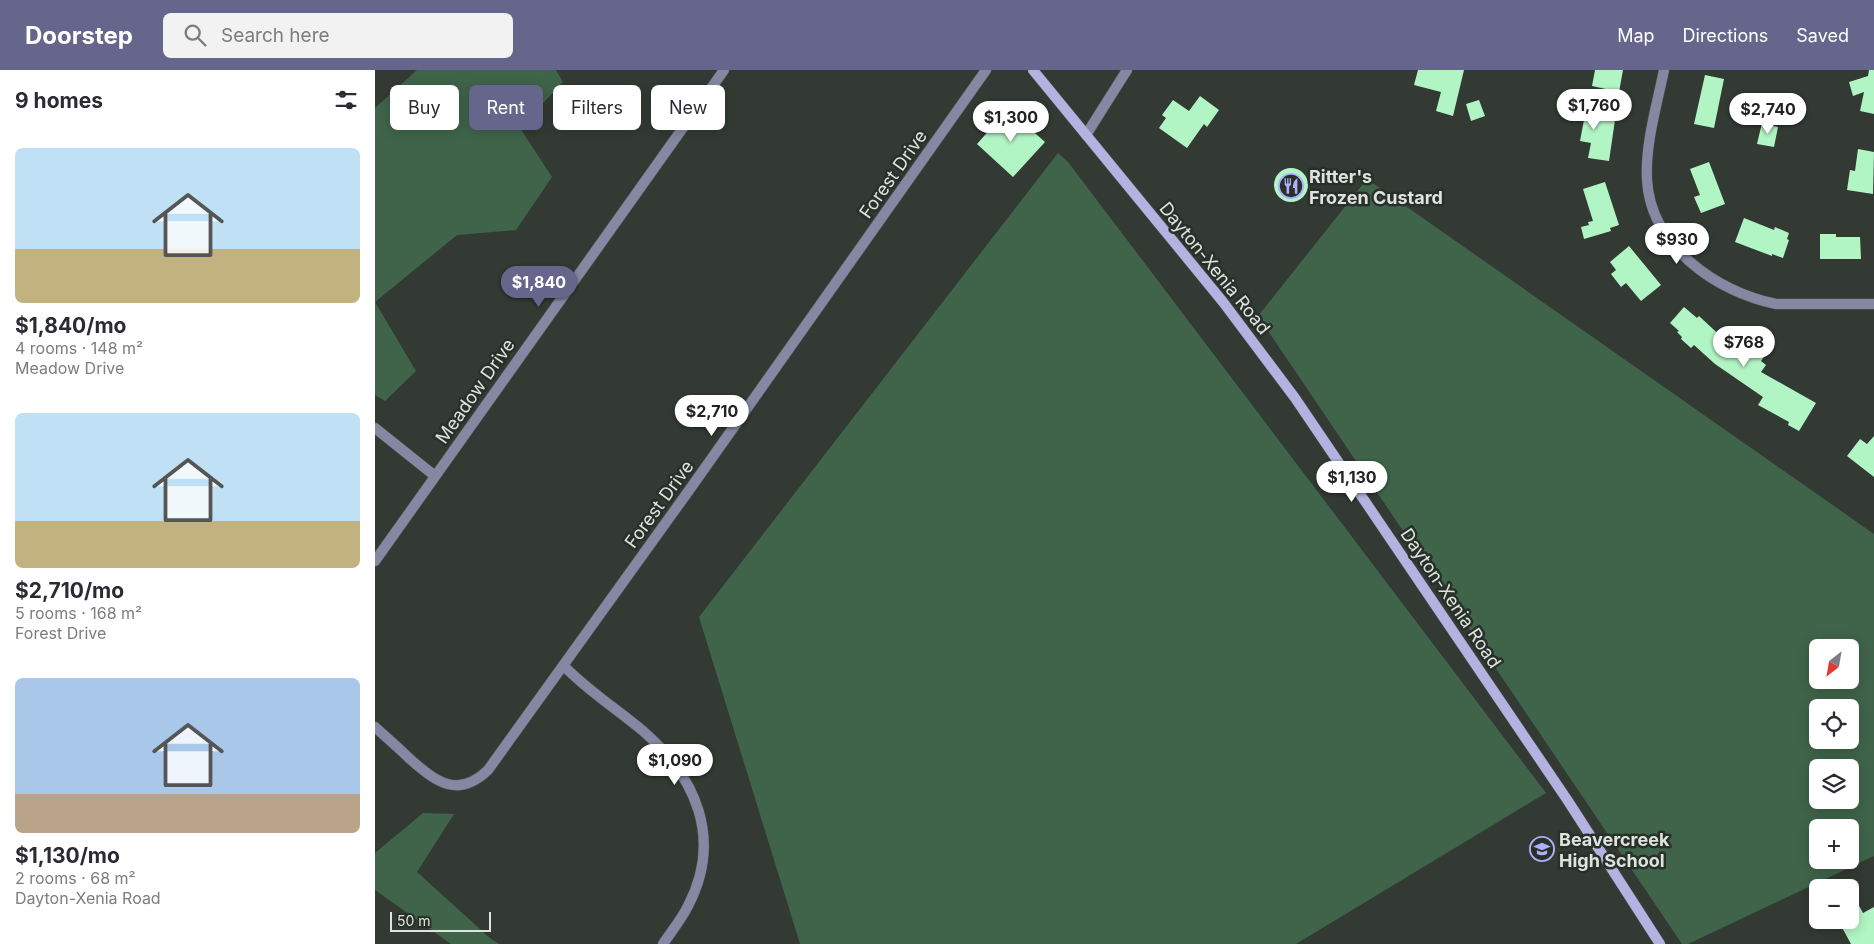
<!DOCTYPE html>
<html lang="en">
<head>
<meta charset="utf-8">
<style>
  body { margin:0; font-family:Inter,sans-serif; background:#f2f2f3; color:#2b2b33; height:100vh; display:flex; flex-direction:column; font-size:19px; white-space:nowrap }
  * { box-sizing:border-box; margin:0 }
  p { font-size:16px; color:#7c7c81 }
  .icon { flex:none; width:28px; height:28px; fill:none; stroke:currentColor; stroke-width:2; stroke-linecap:round; stroke-linejoin:round }
  .map { position:relative; flex:1; overflow:hidden }
  .drawer { display:flex; flex-direction:column; background:#fff; width:375px }
  .drawer>* { flex:none }
  .guide { position:absolute; left:15px; top:15px; width:475px; height:45px; display:flex; gap:10px }
  .needle { width:32px; rotate:211deg }
  .tools { position:absolute; left:1434px; top:569px; display:grid; gap:10px }
  .tools a { display:grid; place-items:center; width:50px; height:50px; border-radius:8px; background:#fff; box-shadow:0 2px 12px #0003; font-size:25px }
  .scale { position:absolute; left:15px; bottom:12px; width:101px; box-sizing:border-box; padding-left:5px; border:2px solid #dee3df; border-top:0; font-size:14px; line-height:18px; white-space:nowrap; color:#dee3df; -webkit-text-stroke:4px #29302a; paint-order:stroke }
  .price { position:absolute; translate:-50% -42px; padding:0 11px; border-radius:18px; background:#fff; color:#222; font-size:16px; line-height:32px; filter:drop-shadow(0 1px 2px #0008) }
  .price::after { content:''; position:absolute; left:50%; top:30px; width:15px; height:11px; margin-left:-8px; background:inherit; clip-path:polygon(0 0,100% 0,50% 100%) }
  .price.current { background:#66668d; color:#fff }
  ul { padding:0; list-style:none }
  li { display:grid; align-content:center; gap:10px; height:265px; padding:0 15px }
  li span { display:grid; place-items:center; height:155px; border-radius:8px; color:#555 }
  li>.icon { margin-inline-start:auto }
  span .icon { width:90px; height:90px; fill:#fffc; stroke-width:1 }
  li b { font-size:21px }
  h2 { display:flex; justify-content:space-between; align-items:center; height:60px; padding:0 15px; font-size:21px }
  .chip { padding:0 18px; border-radius:8px; background:#fff; box-shadow:0 2px 12px #0003; font-size:18px; line-height:45px }
  .chip.current { background:#66668d; color:#fff }
  header { display:flex; align-items:center; gap:30px; box-sizing:border-box; height:70px; padding:0 25px; background:#66668d; color:#fff }
  header strong { font-size:24px }
  nav { display:flex; gap:28px; margin-inline-start:auto; font-size:18px }
  .search { width:350px; height:45px; background:#f2f2f3; display:flex; align-items:center; gap:12px; box-sizing:border-box; padding:0 18px; border-radius:8px; color:#7c7c81; font-size:19px }
  main { display:flex; flex:1; min-height:0 }
  .map>svg:first-child { display:block }
  .green { fill:#3f644a; fill-rule:evenodd }
  .building { fill:#b2f5c5 }
  .lines { fill:none; stroke-linecap:round; stroke-linejoin:round }
  .minor-casing { stroke:#525853; stroke-width:11 }
  .tertiary-casing { stroke:#525853; stroke-width:11 }
  .secondary-casing { stroke:#525853; stroke-width:11 }
  .minor { stroke:#8687a3; stroke-width:10 }
  .tertiary { stroke:#8687a3; stroke-width:10 }
  .secondary { stroke:#b2b3e0; stroke-width:10 }
  .labels { text-anchor:middle; dominant-baseline:central; stroke-width:5; stroke-linejoin:round; paint-order:stroke }
  .street-label { font-size:18px; fill:#dee3df; stroke:#29302a }
  .poi-label { font-size:18px; font-weight:bold; fill:#dee3df; stroke:#29302a; text-anchor:start }
</style>
</head>
<body>
<header>
<strong>Doorstep</strong>
<div class="search"><svg class="icon" aria-label="search" viewBox="0 0 24 24"><circle cx="10" cy="10" r="6"/><path d="M15 15l6 6"/></svg>Search here</div>
<nav><a>Map</a><a>Directions</a><a>Saved</a></nav>
</header>
<main>
<section class="drawer">
<h2>9 homes<svg class="icon" aria-label="filters" viewBox="0 0 24 24"><path d="M4 7h16M4 17h16"/><circle cx="9" cy="7" r="2"/><circle cx="15" cy="17" r="2"/></svg></h2>
<ul>
<li><span style="background:linear-gradient(#bfe0f5 65%,#c2b280 0)"><svg class="icon" aria-label="home" viewBox="0 0 24 24"><path d="M3 11l9-7 9 7M6 9v11h12V9"/></svg></span><div><b>$1,840/mo</b><p>4 rooms · 148 m²</p><p>Meadow Drive</p></div></li>
<li><span style="background:linear-gradient(#bfe0f5 70%,#c2b280 0)"><svg class="icon" aria-label="home" viewBox="0 0 24 24"><path d="M3 11l9-7 9 7M6 9v11h12V9"/></svg></span><div><b>$2,710/mo</b><p>5 rooms · 168 m²</p><p>Forest Drive</p></div></li>
<li><span style="background:linear-gradient(#a9c7e8 75%,#b9a48a 0)"><svg class="icon" aria-label="home" viewBox="0 0 24 24"><path d="M3 11l9-7 9 7M6 9v11h12V9"/></svg></span><div><b>$1,130/mo</b><p>2 rooms · 68 m²</p><p>Dayton-Xenia Road</p></div></li>
</ul>
</section>
<div class="map">
<svg width="1499" height="874" viewBox="0 0 1499 874">
  <rect width="100%" height="100%" fill="#333a34"/>
  <path class="green" d="M 42,0 L 181,0 L 188,12 L 145,58 L 177,107 L 141,160 L 82,165 L 0,232 L 0,38 Z
    M 683,83 L 693,92 L 1171,723 L 921,874 L 425,874 L 324,547 Z
    M 992,109 L 1499,464 L 1499,786 L 1313,874 L 1307,874 L 883,246 ZM 1442,578 L 1475,578 L 1475,610 L 1442,610 ZM 1442,638 L 1475,638 L 1475,670 L 1442,670 ZM 1442,698 L 1475,698 L 1475,730 L 1442,730 ZM 1442,758 L 1475,758 L 1475,790 L 1442,790 Z
    M 0,232 L 41,301 L 10,331 L 0,325 Z
    M 48,743 L 79,744 L 42,802 L 116,869 L 124,874 L 76,874 L 0,820 L 0,783 Z"/>
  <path class="building" d="M 1043,0 L 1089,0 L 1078,46 L 1061,41 L 1066,22 L 1039,15 Z
    M 1220,0 L 1248,0 L 1244,22 L 1217,16 Z
    M 1494,0 L 1499,0 L 1499,44 L 1485,41 L 1489,22 L 1478,26 L 1474,12 L 1493,6 Z
    M 1330,5 L 1349,9 L 1339,58 L 1319,54 Z
    M 825,26 L 844,40 L 832,57 L 829,54 L 812,78 L 784,58 L 791,48 L 787,45 L 798,30 L 814,41 Z
    M 1104,30 L 1110,46 L 1096,51 L 1091,34 Z
    M 1193,32 L 1214,35 L 1212,46 L 1240,50 L 1234,91 L 1213,88 L 1216,73 L 1205,71 L 1209,50 L 1191,48 Z
    M 633,39 L 670,72 L 638,107 L 602,74 Z
    M 1387,53 L 1403,57 L 1399,77 L 1382,74 Z
    M 1483,79 L 1499,82 L 1498,124 L 1472,120 L 1475,100 L 1480,101 Z
    M 1334,92 L 1350,134 L 1326,143 L 1319,127 L 1325,125 L 1315,99 Z
    M899 115a17 17 0 1 1 34 0a17 17 0 1 1-34 0Z
    M 1230,112 L 1244,155 L 1235,158 L 1236,161 L 1209,169 L 1206,157 L 1214,155 L 1213,152 L 1218,151 L 1208,119 Z
    M 1369,148 L 1399,160 L 1400,157 L 1414,163 L 1412,169 L 1414,170 L 1408,188 L 1397,184 L 1397,186 L 1360,172 Z
    M 1445,164 L 1461,164 L 1461,167 L 1485,167 L 1486,189 L 1445,189 Z
    M 1254,176 L 1286,215 L 1266,231 L 1251,213 L 1246,217 L 1236,204 L 1241,200 L 1235,192 Z
    M 1309,237 L 1322,248 L 1324,246 L 1352,272 L 1358,263 L 1392,283 L 1386,291 L 1391,295 L 1386,302 L 1441,333 L 1424,361 L 1413,355 L 1414,352 L 1383,335 L 1388,327 L 1340,294 L 1319,275 L 1316,278 L 1306,269 L 1307,267 L 1302,262 L 1304,261 L 1295,253 Z
    M 1499,366 L 1499,407 L 1472,386 L 1485,369 L 1492,374 Z
    M 1475,819 L 1488,843 L 1499,837 L 1499,874 L 1476,874 L 1463,850 L 1475,850 Z"/>
  <g class="lines">
    <defs>
      <path id="minor" d="M 1289,0 C 1282,35 1270,74 1272,110 C 1276,176 1341,222 1401,234 L 1499,234
        M 0,358 L 60,406
        M 0,491 L 349,0
        M 189,596 C 213,621 242,639 268,661 C 321,707 348,769 313,836 C 306,850 296,862 288,874
        M 0,657 C 12,668 24,678 35,689 C 61,712 83,729 113,700 L 315,419 L 611,0"/>
      <path id="tertiary" d="M 711,65 L 752,0"/>
      <path id="secondary" d="M 658,0 L 848,232 L 920,328 L 1193,731 L 1285,874"/>
    </defs>
    <use href="#minor" class="minor-casing"/>
    <use href="#tertiary" class="tertiary-casing"/>
    <use href="#secondary" class="secondary-casing"/>
    <use href="#minor" class="minor"/>
    <use href="#tertiary" class="tertiary"/>
    <use href="#secondary" class="secondary"/>
  </g>
  <defs>
    <symbol id="restaurant-ring" viewBox="-11 -11 22 22"><circle r="9.5" fill="#29302a" stroke="#aeaefa" stroke-width="1.5"/><path d="M-5-6h1v4h1v-4h1v4h1v-4h1v5L-1.5 .5V6h-2V.5L-5-1ZM5-6V6H3V1.5H1.5Q1.5-4 5-6Z" fill="#aeaefa"/></symbol>
    <symbol id="school-ring" viewBox="-11 -11 22 22"><circle r="9.5" fill="#29302a" stroke="#aeaefa" stroke-width="1.5"/><path d="M0-5L7-2L0 1L-7-2ZM-4 1L0 2.5L4 1V4Q0 6-4 4Z" fill="#aeaefa"/></symbol>
  </defs>
  <g fill-rule="evenodd">
    <use href="#restaurant-ring" x="902" y="102" width="28" height="28"/>
    <use href="#school-ring" x="1153" y="765" width="28" height="28"/>
  </g>
  <g class="labels">
    <g class="street-label">
      <text transform="translate(518 104) rotate(-55)">Forest Drive</text>
      <text transform="translate(840 198) rotate(51)">Dayton-Xenia Road</text>
      <text transform="translate(100 321) rotate(-55)">Meadow Drive</text>
      <text transform="translate(284 434) rotate(-54)">Forest Drive</text>
      <text transform="translate(1076 528) rotate(56)">Dayton-Xenia Road</text>
    </g>
    <g class="poi-label">
      <text x="934" y="106">Ritter's<tspan x="934" dy="21">Frozen Custard</tspan></text>
      <text x="1184" y="769">Beavercreek<tspan x="1184" dy="21">High School</tspan></text>
    </g>
  </g>
</svg>
<div class="tools">
<a><svg class="needle" viewBox="-14 -14 28 28"><path d="M0-13l5 13h-10z" fill="#e53935"/><path d="M0 13l5-13h-10z" fill="#7c7c81"/></svg></a>
<a><svg class="icon" aria-label="locate" viewBox="0 0 24 24"><circle cx="12" cy="12" r="6"/><path d="M12 2v4M12 18v4M2 12h4M18 12h4"/></svg></a>
<a><svg class="icon" aria-label="layers" viewBox="0 0 24 24"><path d="M12 4l9 5-9 5-9-5zM3 14l9 5 9-5"/></svg></a>
<a>+</a>
<a>−</a>
</div>
<div class="scale">50 m</div>
<b class="price" style="left:1219px;top:61px">$1,760</b>
<b class="price" style="left:1393px;top:65px">$2,740</b>
<b class="price" style="left:636px;top:73px">$1,300</b>
<b class="price" style="left:1302px;top:195px">$930</b>
<b class="price current" style="left:164px;top:238px">$1,840</b>
<b class="price" style="left:1369px;top:298px">$768</b>
<b class="price" style="left:337px;top:367px">$2,710</b>
<b class="price" style="left:977px;top:433px">$1,130</b>
<b class="price" style="left:300px;top:716px">$1,090</b>
<div class="guide">
<a class="chip">Buy</a>
<a class="chip current">Rent</a>
<a class="chip">Filters</a>
<a class="chip">New</a>
</div>
</div>
</main>
</body>
</html>
